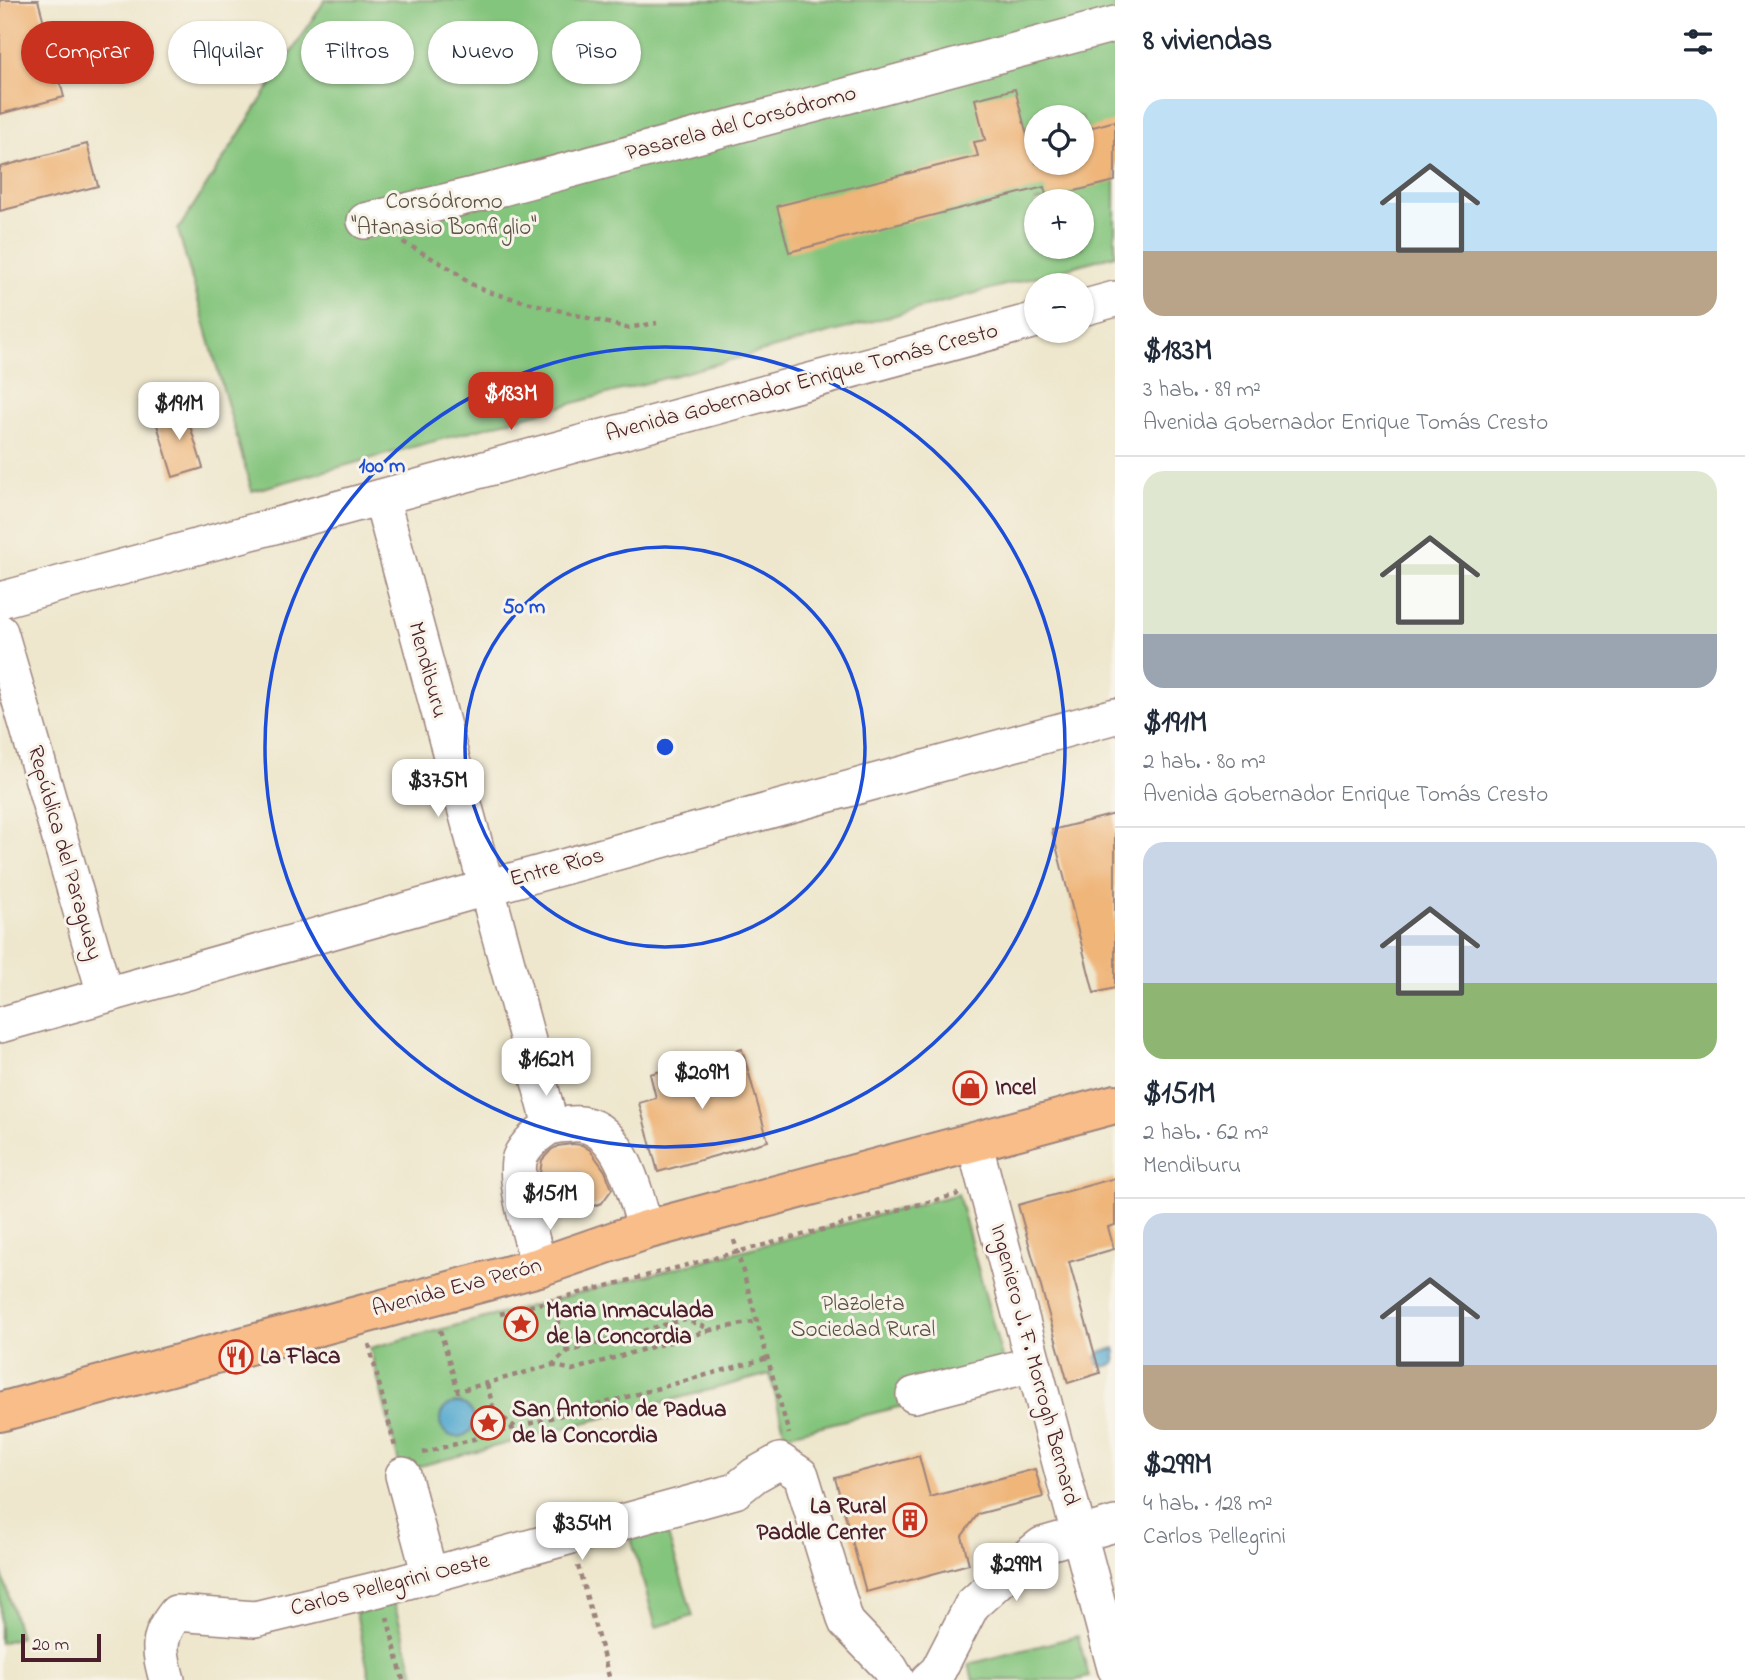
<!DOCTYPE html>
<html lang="es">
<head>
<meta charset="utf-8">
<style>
  body { margin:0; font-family:"Indie Flower",sans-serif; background:#f6f6f7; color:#1f2937; height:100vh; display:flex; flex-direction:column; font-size:26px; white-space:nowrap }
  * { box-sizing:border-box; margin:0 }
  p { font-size:23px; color:#747a83 }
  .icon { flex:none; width:38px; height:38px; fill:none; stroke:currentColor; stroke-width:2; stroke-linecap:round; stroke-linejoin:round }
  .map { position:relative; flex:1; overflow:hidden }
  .panel { display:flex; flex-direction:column; background:#fff; width:630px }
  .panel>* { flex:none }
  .hud { position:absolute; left:21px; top:21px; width:665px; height:63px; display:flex; gap:14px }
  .tools { position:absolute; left:1024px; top:105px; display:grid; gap:14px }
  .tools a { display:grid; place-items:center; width:70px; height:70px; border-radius:50%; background:#fff; box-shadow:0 2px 5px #0004; font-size:35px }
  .scale { position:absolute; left:21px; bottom:18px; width:80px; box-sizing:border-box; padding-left:7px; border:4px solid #4a1f2b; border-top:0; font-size:19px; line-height:24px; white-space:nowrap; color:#4a1f2b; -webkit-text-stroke:5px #f7f3e8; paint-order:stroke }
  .price { position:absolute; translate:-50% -60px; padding:0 16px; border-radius:14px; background:#fff; color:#222; font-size:23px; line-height:46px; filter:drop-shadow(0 2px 4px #0008) }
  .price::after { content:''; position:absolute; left:50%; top:42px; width:21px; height:16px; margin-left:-10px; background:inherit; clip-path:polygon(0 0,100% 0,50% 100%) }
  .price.active { background:#c8321e; color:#fff }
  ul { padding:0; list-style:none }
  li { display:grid; align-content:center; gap:14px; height:371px; padding:0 28px }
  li+li { border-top:2px solid #e0e1e3 }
  li span { display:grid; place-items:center; height:217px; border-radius:21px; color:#555 }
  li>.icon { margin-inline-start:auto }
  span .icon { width:126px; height:126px; fill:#fffc; stroke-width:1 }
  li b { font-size:30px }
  h2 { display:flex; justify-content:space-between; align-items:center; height:84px; padding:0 28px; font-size:30px }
  .tag { padding:0 24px; border-radius:32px; background:#fff; box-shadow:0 2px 5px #0004; font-size:24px; line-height:63px }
  .tag.active { background:#c8321e; color:#fff }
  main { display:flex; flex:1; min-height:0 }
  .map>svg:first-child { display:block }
  .green { fill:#84c57d; stroke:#677254; stroke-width:2; fill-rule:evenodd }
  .water { fill:#52a9cf; stroke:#4e647d; stroke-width:2 }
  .building { fill:#efb579 }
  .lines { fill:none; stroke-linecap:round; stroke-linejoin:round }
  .minor-casing { stroke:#9c837c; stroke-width:38 }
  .major-casing { stroke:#9c837c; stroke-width:42 }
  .path { stroke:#9c837c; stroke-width:4.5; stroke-dasharray:5 5; stroke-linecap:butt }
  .minor { stroke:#fff; stroke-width:35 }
  .major { stroke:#f8bd89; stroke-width:38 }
  .ring { fill:none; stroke:#1d4ed8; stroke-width:3.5 }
  .labels { text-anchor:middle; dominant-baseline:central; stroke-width:6; stroke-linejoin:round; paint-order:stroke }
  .street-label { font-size:23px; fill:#4a1f2b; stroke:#f7f3e8 }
  .park-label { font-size:23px; fill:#5b5144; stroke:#f7f3e8 }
  .poi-label { font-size:23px; font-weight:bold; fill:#4a1f2b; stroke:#f7f3e8; text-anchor:start }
  .centre { fill:#1d4ed8; stroke:#f7f3e8; stroke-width:3.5 }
  .ring-label { font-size:21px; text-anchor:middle; font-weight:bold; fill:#1d4ed8; stroke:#f7f3e8; stroke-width:6; stroke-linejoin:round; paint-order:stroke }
</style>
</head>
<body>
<main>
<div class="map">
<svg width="1115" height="1680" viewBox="0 0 1115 1680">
  <rect width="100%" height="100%" fill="#f7f3e8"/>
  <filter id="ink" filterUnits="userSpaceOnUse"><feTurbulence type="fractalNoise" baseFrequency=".0143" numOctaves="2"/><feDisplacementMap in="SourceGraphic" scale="14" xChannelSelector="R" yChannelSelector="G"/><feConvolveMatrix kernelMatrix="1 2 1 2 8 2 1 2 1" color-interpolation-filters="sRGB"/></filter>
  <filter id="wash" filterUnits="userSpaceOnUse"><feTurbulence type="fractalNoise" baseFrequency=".00686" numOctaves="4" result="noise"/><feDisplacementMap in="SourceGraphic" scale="28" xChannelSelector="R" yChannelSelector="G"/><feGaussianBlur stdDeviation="1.57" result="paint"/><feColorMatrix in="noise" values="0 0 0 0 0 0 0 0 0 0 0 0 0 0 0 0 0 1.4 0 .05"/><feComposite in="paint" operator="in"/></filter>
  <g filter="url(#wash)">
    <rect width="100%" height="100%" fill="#eee7cd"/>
    <path class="green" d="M 325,0 L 1115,0 L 1115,255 L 252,491 L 178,230 ZM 1036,117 L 1082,117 L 1082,163 L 1036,163 ZM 1036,201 L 1082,201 L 1082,247 L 1036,247 Z
      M 958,1194 L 1008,1380 L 785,1435 L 770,1374 L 401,1471 L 370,1348 Z
      M 664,1522 L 693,1616 L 656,1627 L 629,1531 Z
      M 0,1565 L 20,1637 L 0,1643 Z
      M 394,1603 L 416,1680 L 370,1680 L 356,1613 Z
      M 1078,1636 L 1089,1677 L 1076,1680 L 973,1680 L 969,1664 Z"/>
    <path class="water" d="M 1115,1348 L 1115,1364 L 1104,1367 L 1097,1363 L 1095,1359 L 1100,1352 Z
      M440 1420a17 17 0 1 1 34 0a17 17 0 1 1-34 0Z"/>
    <g id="blocks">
      <path class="building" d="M 0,0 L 38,0 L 64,97 L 0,114 Z
        M 1015,89 L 1029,143 L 1036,141 L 1036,163 L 1082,163 L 1082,130 L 1115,121 L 1115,181 L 1047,198 L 1044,187 L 789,252 L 777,206 L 978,156 L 974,142 L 985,140 L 975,99 Z
        M 87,144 L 98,186 L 0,211 L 0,167 Z
        M 184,406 L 203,468 L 173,477 L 154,415 Z
        M 1115,814 L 1115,988 L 1094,993 L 1052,830 Z
        M 742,1049 L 768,1141 L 658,1172 L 639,1103 L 656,1098 L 650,1074 Z
        M 572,1144 L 582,1145 L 590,1150 L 605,1171 L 612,1189 L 602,1203 L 580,1211 L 568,1210 L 557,1205 L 549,1197 L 542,1186 L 540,1173 L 542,1160 L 551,1150 L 558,1146 Z
        M 1115,1178 L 1115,1225 L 1108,1227 L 1114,1249 L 1069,1262 L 1100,1373 L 1068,1383 L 1018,1205 Z
        M 919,1456 L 930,1497 L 1035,1469 L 1043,1497 L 978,1514 L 962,1536 L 969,1564 L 866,1592 L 835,1478 Z"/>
    </g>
  </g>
  <g filter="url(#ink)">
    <use href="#blocks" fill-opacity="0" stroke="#9c837c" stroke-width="2"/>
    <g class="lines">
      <defs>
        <path id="minor" d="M 365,221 L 502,188 L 1115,24
          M 1082,308 L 1115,299
          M 381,497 L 551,1126
          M 0,600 L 1036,320
          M 0,632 L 105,994
          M 0,1025 L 486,888 L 1115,716
          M 974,1142 L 1115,1668
          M 539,1267 C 532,1238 515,1189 519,1161 C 521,1150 536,1135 546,1129 C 554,1124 563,1125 572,1124 C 621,1120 635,1195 646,1230
          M 914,1395 L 1033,1364
          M 403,1475 L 430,1576
          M 167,1680 C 159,1650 156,1638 176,1613 L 255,1619 L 379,1589 L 735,1491 L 755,1475 L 780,1461 L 801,1475 L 846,1622 L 890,1668 L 897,1680
          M 928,1680 L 938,1671 L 972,1605 L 1009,1571 L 1042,1545 L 1115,1524"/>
        <path id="major" d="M 0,1412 L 539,1267 L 646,1230 L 1115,1104"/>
      </defs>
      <use href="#minor" class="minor-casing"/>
      <use href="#major" class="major-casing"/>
      <path class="path" d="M 403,242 L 453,270 L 469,283 L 488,292 L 627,328 L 657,323
        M 734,1240 L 789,1434
        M 553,1300 L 567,1352
        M 500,1314 L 959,1194
        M 440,1330 L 458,1391 L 552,1365 L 567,1352 L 685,1319 L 712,1330 L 758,1321
        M 369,1344 L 395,1447
        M 552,1365 L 572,1370 L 711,1330
        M 487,1384 L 494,1411 L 515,1427
        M 423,1453 L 768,1358
        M 578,1566 L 610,1680
        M 387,1617 L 403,1680"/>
      <use href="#minor" class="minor"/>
      <use href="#major" class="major"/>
    </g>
  </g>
  <g class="ring">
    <circle cx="665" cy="747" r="200"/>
    <circle cx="665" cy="747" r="400"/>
  </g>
  <defs>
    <symbol id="shop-ring" viewBox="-11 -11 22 22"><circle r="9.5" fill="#f7f3e8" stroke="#c8321e" stroke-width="1.5"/><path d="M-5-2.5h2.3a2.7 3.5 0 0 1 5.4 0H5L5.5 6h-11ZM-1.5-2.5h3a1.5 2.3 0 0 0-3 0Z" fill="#c8321e"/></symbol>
    <symbol id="sight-ring" viewBox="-11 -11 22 22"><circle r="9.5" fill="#f7f3e8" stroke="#c8321e" stroke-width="1.5"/><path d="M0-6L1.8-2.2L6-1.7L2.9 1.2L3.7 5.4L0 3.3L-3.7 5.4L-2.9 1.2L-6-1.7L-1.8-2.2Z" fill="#c8321e"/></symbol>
    <symbol id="restaurant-ring" viewBox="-11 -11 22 22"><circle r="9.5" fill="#f7f3e8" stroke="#c8321e" stroke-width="1.5"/><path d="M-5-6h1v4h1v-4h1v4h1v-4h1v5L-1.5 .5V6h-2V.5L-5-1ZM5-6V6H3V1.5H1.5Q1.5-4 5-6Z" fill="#c8321e"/></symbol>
    <symbol id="building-ring" viewBox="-11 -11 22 22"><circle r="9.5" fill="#f7f3e8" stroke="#c8321e" stroke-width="1.5"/><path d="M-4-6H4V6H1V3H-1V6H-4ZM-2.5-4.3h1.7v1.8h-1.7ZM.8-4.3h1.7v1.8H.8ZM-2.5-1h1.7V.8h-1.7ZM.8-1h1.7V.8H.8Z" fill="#c8321e"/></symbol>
  </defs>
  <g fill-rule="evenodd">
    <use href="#shop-ring" x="951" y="1069" width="38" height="38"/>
    <use href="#sight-ring" x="502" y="1305" width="38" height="38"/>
    <use href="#restaurant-ring" x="217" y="1338" width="38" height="38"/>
    <use href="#sight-ring" x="469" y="1404" width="38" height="38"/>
    <use href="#building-ring" x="891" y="1501" width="38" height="38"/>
  </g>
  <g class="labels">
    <g class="street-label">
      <text transform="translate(741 124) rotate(-15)">Pasarela del Corsódromo</text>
      <text transform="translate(802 383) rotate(-15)">Avenida Gobernador Enrique Tomás Cresto</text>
      <text transform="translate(427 670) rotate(75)">Mendiburu</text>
      <text transform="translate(64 853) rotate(74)">República del Paraguay</text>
      <text transform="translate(557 868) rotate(-15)">Entre Ríos</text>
      <text transform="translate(457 1288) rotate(-15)">Avenida Eva Perón</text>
      <text transform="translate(1034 1365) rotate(75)">Ingeniero J. F. Morrogh Bernard</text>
      <text transform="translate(390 1585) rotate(-14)">Carlos Pellegrini Oeste</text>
    </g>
    <g class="park-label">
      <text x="444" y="202">Corsódromo<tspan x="444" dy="26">"Atanasio Bonfiglio"</tspan></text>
      <text x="863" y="1304">Plazoleta<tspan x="863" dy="26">Sociedad Rural</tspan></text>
    </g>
    <g class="poi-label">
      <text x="995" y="1088">Incel</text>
      <text x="546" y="1311">Maria Inmaculada<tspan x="546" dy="26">de la Concordia</tspan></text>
      <text x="260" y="1357">La Flaca</text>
      <text x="512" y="1410">San Antonio de Padua<tspan x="512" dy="26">de la Concordia</tspan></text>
      <text x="886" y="1507" text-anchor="end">La Rural<tspan x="886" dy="26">Paddle Center</tspan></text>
    </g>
  </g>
  <circle cx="665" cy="747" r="10" class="centre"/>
  <g class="ring-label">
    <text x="382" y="472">100 m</text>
    <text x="524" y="613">50 m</text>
  </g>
</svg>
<div class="tools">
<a><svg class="icon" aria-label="locate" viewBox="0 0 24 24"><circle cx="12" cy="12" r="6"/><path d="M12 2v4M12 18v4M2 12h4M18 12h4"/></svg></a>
<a>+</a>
<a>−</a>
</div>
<div class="scale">20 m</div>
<b class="price active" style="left:511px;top:432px">$183M</b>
<b class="price" style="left:179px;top:442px">$191M</b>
<b class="price" style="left:438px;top:819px">$375M</b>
<b class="price" style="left:546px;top:1098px">$162M</b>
<b class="price" style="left:702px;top:1111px">$209M</b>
<b class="price" style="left:550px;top:1232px">$151M</b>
<b class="price" style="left:582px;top:1562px">$354M</b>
<b class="price" style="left:1016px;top:1603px">$299M</b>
<div class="hud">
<a class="tag active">Comprar</a>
<a class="tag">Alquilar</a>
<a class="tag">Filtros</a>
<a class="tag">Nuevo</a>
<a class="tag">Piso</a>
</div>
</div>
<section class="panel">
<h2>8 viviendas<svg class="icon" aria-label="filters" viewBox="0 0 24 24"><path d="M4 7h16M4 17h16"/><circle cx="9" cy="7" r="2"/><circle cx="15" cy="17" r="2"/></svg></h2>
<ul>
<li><span style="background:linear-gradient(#bfe0f5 70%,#b9a48a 0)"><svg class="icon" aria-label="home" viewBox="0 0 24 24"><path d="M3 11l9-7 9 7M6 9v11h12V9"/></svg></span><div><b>$183M</b><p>3 hab. · 89 m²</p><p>Avenida Gobernador Enrique Tomás Cresto</p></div></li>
<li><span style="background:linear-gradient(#dfe7d0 75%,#9aa5b1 0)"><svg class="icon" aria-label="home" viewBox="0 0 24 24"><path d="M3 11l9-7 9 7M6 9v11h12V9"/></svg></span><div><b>$191M</b><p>2 hab. · 80 m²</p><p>Avenida Gobernador Enrique Tomás Cresto</p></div></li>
<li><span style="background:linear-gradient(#c9d6e8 65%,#8fb573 0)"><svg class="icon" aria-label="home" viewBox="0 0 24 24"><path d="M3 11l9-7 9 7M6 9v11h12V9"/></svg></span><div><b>$151M</b><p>2 hab. · 62 m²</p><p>Mendiburu</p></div></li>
<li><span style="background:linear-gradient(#c9d6e8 70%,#b9a48a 0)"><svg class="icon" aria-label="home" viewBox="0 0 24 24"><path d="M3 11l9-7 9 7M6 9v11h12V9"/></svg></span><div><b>$299M</b><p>4 hab. · 128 m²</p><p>Carlos Pellegrini</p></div></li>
</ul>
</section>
</main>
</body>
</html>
